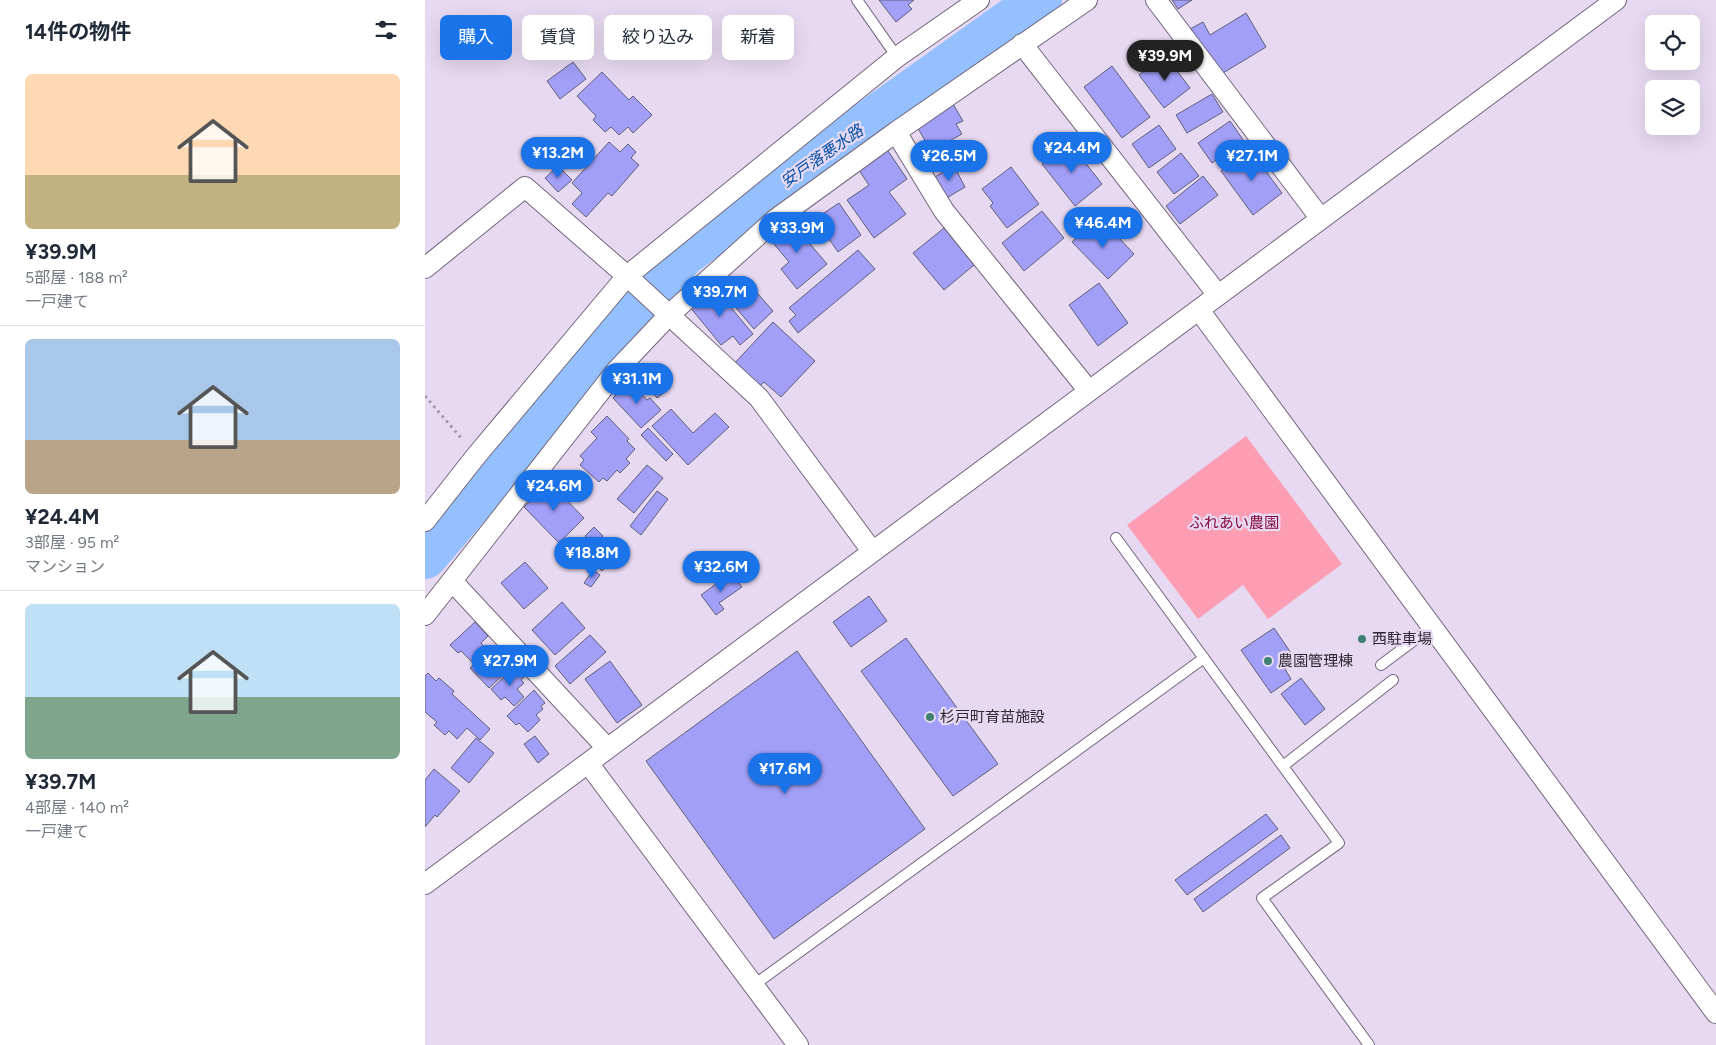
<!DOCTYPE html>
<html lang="ja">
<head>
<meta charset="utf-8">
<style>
  body { margin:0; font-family:Figtree,"Noto Sans JP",sans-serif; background:#f6f6f7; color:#1f2937; height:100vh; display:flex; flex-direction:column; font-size:19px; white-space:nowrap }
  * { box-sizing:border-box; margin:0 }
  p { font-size:16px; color:#747a83 }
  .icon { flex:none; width:28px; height:28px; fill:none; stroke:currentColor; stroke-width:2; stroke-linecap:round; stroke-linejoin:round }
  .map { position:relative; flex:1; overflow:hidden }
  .sheet { display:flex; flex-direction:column; background:#fff; width:425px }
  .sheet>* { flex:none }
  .hud { position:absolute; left:15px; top:15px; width:475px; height:45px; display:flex; gap:10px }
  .fabs { position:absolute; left:1220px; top:15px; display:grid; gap:10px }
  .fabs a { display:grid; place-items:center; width:55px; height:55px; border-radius:8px; background:#fff; box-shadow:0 5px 20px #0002; font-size:25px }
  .price { position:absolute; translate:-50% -42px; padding:0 11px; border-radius:18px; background:#1a73e8; color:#fff; font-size:16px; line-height:32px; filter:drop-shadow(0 1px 2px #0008) }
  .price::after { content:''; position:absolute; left:50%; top:30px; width:15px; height:11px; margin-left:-8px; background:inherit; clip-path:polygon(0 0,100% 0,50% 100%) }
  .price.current { background:#222; color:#fff }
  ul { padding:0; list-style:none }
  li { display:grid; align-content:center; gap:10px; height:265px; padding:0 25px }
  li+li { border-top:1px solid #e0e1e3 }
  li span { display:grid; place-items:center; height:155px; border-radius:8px; color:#555 }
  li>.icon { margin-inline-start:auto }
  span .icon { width:90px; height:90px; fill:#fffc; stroke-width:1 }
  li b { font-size:21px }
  h2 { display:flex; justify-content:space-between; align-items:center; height:60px; padding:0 25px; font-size:21px }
  .chip { padding:0 18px; border-radius:8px; background:#fff; box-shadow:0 5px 20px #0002; font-size:18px; line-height:45px }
  .chip.current { background:#1a73e8; color:#fff }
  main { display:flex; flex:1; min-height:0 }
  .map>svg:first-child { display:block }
  .green { fill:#fc9db3 }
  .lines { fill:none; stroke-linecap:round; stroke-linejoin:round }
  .river { stroke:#94c0ff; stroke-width:44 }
  .building { fill:#a19ff8; stroke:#606077 }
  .lane-casing { stroke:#74677d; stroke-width:12 }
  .street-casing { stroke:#74677d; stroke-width:22 }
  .path { stroke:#9f95a7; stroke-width:3; stroke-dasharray:2.5 4; stroke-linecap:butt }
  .lane { stroke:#fff; stroke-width:10 }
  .street { stroke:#fff; stroke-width:20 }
  .poi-dot { fill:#3f8071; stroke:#e7d9f1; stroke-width:2 }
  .labels { text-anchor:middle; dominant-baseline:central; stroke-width:4.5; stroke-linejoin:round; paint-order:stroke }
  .park-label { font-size:15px; fill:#87093e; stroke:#e7d9f1 }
  .poi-label { font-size:15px; fill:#2e2932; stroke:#e7d9f1; text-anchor:start }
  .water-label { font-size:16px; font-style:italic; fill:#0250a8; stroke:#e7d9f1 }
</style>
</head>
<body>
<main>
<section class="sheet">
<h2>14件の物件<svg class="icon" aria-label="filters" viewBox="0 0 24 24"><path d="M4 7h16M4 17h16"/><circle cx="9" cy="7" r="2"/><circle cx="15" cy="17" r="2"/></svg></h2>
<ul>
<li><span style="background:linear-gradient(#ffd9b3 65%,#c2b280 0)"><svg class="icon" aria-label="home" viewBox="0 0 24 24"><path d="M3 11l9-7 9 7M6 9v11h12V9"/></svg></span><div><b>¥39.9M</b><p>5部屋 · 188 m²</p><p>一戸建て</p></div></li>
<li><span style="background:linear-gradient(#a9c7e8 65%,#b9a48a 0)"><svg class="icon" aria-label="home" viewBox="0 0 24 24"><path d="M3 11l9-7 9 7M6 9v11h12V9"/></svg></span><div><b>¥24.4M</b><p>3部屋 · 95 m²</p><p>マンション</p></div></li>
<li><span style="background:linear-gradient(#bfe0f5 60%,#7fa58c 0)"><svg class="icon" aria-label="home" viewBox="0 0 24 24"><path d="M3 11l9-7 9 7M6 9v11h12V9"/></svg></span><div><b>¥39.7M</b><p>4部屋 · 140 m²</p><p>一戸建て</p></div></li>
</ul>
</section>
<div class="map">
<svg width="1291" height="1045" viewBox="0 0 1291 1045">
  <rect width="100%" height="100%" fill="#e7d9f1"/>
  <path class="green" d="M 821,436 L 917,564 L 843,619 L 818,585 L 773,619 L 702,525 Z"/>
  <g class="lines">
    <path class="river" d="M 0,557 L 259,254 L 615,0"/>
  </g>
  <path class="building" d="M 454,0 L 489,0 L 483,5 L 487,9 L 471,22 Z
    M 747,0 L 767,0 L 753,9 Z
    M 821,13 L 841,47 L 793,76 L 765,29 L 778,22 L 785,35 Z
    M 740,55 L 765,88 L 739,108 L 714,75 Z
    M 148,62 L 161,79 L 135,99 L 122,81 Z
    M 687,66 L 725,117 L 697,138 L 659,87 Z
    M 177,72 L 204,100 L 208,96 L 227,115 L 208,133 L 203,127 L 194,135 L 186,127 L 180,132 L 168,120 L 171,116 L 152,96 Z
    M 787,94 L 798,112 L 762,133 L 751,115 Z
    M 528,104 L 538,121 L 531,124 L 537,134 L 506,151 L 491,125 Z
    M 805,121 L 819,141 L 787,163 L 773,143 Z
    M 734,125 L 751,149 L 724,168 L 707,144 Z
    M 184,142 L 195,152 L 203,144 L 211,152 L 206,158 L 214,165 L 187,196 L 183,193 L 161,217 L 147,204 L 157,193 L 147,183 Z
    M 644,142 L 677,184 L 650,206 L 617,164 Z
    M 461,148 L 482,179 L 464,192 L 481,214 L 449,238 L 422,200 L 444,185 L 433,169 Z
    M 825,150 L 857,193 L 828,215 L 796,171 Z
    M 756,153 L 774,176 L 749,194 L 732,172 Z
    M 133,166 L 147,180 L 133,192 L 120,178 Z
    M 529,166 L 540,187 L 520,199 L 508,178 Z
    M 586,167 L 614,204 L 582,228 L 565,206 L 568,203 L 557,189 Z
    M 778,176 L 793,195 L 755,224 L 741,206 Z
    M 414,203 L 436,235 L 413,252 L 390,219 Z
    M 617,211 L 639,238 L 599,271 L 577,243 Z
    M 364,219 L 402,264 L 372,289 L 356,269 L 364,262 L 343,237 Z
    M 680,223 L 709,254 L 683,279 L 647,242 L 666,224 L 672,231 Z
    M 519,228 L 549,265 L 519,290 L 488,253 Z
    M 433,250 L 450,269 L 373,333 L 364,321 L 371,315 L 364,308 Z
    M 318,277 L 348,311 L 329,329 L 299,294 Z
    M 674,283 L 703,323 L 673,346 L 644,305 Z
    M 288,286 L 328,334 L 315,345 L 308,336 L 296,345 L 264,306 Z
    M 348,322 L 390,361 L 356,397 L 339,382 L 332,389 L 307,366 Z
    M 228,366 L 245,388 L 232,398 L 215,377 Z
    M 205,381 L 222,400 L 225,398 L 236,410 L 216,428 L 188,398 Z
    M 246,409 L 268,433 L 290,413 L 304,427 L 263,465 L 227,426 Z
    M 182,416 L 204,439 L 202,441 L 210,449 L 201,459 L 205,463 L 195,473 L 192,470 L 182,481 L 178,478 L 174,482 L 155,465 L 159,460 L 155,456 L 172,438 L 166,432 Z
    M 223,428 L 248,454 L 241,461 L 216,435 Z
    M 222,465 L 238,478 L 209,513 L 192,499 Z
    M 124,482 L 159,518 L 134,543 L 99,507 Z
    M 232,491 L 243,499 L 216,535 L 205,526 Z
    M 169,527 L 178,536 L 168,545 L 160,536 Z
    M 183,555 L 188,559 L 177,571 L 172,566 Z
    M 100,562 L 123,588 L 99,609 L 76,583 Z
    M 168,570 L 175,575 L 166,587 L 159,583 Z
    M 306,573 L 317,587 L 294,603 L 299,609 L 291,615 L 276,595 Z
    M 444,596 L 462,621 L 426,647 L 408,622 Z
    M 137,602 L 160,628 L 130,655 L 107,630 Z
    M 50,622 L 63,636 L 56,643 L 61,649 L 47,662 L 36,651 L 33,653 L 25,645 Z
    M 849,628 L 866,653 L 860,658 L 866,665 L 860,669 L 866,679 L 846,693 L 816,650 Z
    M 165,635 L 181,652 L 145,684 L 130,666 Z
    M 481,638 L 573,764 L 528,796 L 436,671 Z
    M 71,645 L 82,658 L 74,665 L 80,673 L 64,688 L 45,668 Z
    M 372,651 L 500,829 L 349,939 L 221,761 Z
    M 185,661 L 217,705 L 192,723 L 160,679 Z
    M 91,666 L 100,676 L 96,680 L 99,683 L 92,689 L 99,697 L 89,706 L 80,697 L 76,700 L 66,689 Z
    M 3,673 L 11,681 L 14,678 L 29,691 L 27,694 L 65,729 L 55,740 L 42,728 L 32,739 L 24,731 L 20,735 L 9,725 L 12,722 L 0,712 L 0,676 Z
    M 876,678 L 900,709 L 880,725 L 856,694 Z
    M 109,690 L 120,703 L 116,706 L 118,709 L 111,715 L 115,720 L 103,732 L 94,723 L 91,725 L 82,716 Z
    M 110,736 L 124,754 L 113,763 L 99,744 Z
    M 51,738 L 69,753 L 44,783 L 26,768 Z
    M 9,769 L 35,791 L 12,817 L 10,815 L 0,827 L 0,780 Z
    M 841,814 L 853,829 L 762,895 L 750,880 Z
    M 856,835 L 865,848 L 778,912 L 769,899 Z"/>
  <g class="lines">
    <defs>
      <path id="lane" d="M 432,0 L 472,57
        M 691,538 L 914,843 L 837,898 L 944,1045
        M 956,665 L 1007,627
        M 858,766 L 968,680
        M 329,985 L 779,658"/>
      <path id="street" d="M 731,0 L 896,219
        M 597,44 L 793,295
        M 471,132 L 519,211 L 664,391
        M 0,268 L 100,187 L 202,276 L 334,398 L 447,551
        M 774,310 L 1291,1013
        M 0,521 L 51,456 L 202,276 L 472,57 L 554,0
        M 27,581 L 182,748
        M 0,615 L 192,370 L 244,315 L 351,219 L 471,132 L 662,0
        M 163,763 L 373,1045
        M 0,884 L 1191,0"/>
    </defs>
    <use href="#lane" class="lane-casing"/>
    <use href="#street" class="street-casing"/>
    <path class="path" d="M 0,396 L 37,439"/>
    <use href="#lane" class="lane"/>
    <use href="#street" class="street"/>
  </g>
  <g class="poi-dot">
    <circle cx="937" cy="639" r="5"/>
    <circle cx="843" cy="661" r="5"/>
    <circle cx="505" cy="717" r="5"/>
  </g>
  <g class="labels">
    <g class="park-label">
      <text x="809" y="523">ふれあい農園</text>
    </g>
    <g class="poi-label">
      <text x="947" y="639">西駐車場</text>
      <text x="853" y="661">農園管理棟</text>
      <text x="515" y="717">杉戸町育苗施設</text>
    </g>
    <g class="water-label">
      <text transform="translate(397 156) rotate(-35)">安戸落悪水路</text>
    </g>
  </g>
</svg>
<div class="fabs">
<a><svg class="icon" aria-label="locate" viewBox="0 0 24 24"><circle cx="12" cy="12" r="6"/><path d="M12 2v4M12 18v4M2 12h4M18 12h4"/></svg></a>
<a><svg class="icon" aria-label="layers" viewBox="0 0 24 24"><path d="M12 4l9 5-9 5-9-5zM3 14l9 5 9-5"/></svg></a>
</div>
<b class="price current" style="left:740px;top:82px">¥39.9M</b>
<b class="price" style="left:647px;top:174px">¥24.4M</b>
<b class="price" style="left:133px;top:179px">¥13.2M</b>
<b class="price" style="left:524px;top:182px">¥26.5M</b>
<b class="price" style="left:827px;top:182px">¥27.1M</b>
<b class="price" style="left:678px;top:249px">¥46.4M</b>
<b class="price" style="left:372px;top:254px">¥33.9M</b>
<b class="price" style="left:295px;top:318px">¥39.7M</b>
<b class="price" style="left:212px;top:405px">¥31.1M</b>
<b class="price" style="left:129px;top:512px">¥24.6M</b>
<b class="price" style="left:167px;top:579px">¥18.8M</b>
<b class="price" style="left:296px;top:593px">¥32.6M</b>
<b class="price" style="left:85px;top:687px">¥27.9M</b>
<b class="price" style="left:360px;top:795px">¥17.6M</b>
<div class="hud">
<a class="chip current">購入</a>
<a class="chip">賃貸</a>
<a class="chip">絞り込み</a>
<a class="chip">新着</a>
</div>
</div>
</main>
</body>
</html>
